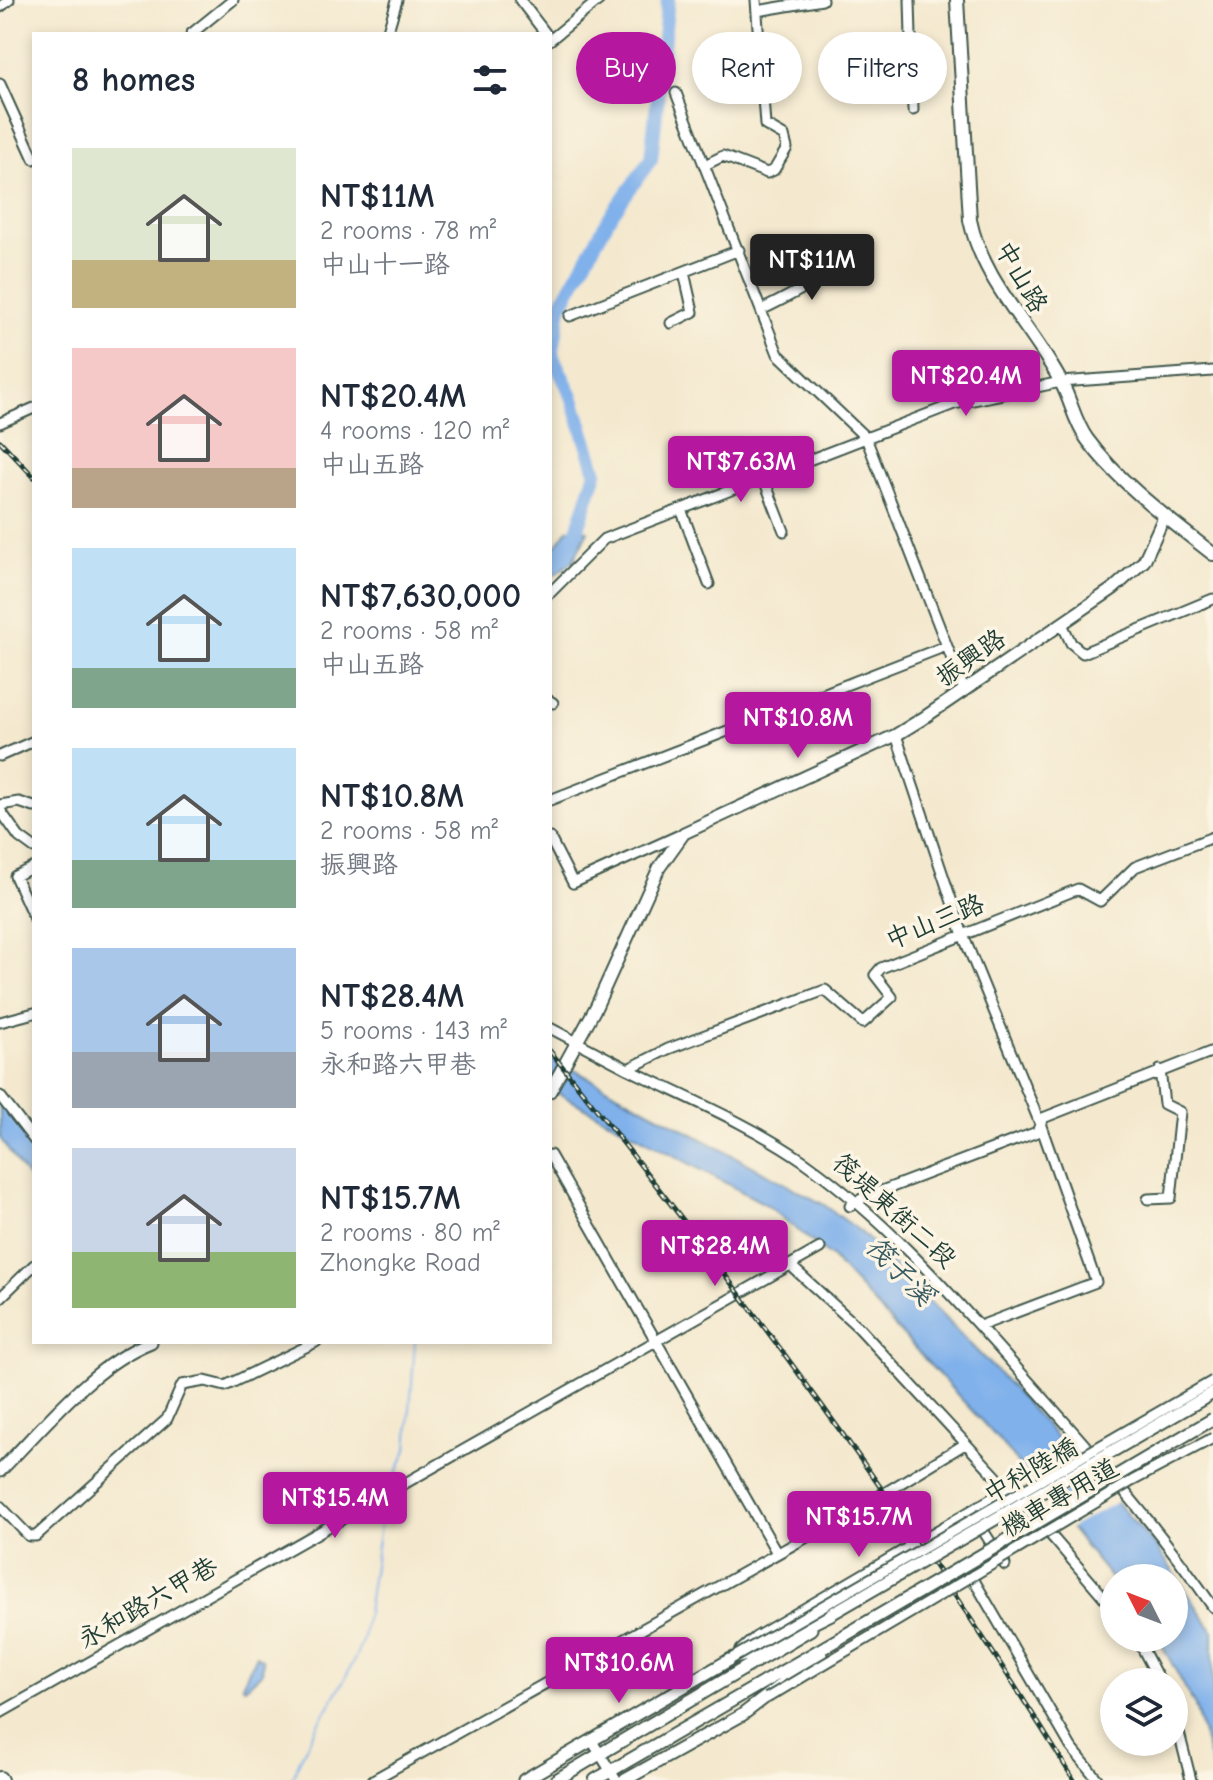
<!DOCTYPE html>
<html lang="en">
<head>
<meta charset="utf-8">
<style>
  body { margin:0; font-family:"Comic Neue","LXGW WenKai TC",sans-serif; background:#f6f6f7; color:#1f2937; height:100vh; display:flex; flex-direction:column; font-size:30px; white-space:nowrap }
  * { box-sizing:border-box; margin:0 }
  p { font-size:26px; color:#747a83 }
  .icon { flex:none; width:44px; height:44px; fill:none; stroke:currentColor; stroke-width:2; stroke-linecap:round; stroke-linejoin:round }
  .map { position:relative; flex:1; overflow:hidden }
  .sheet { position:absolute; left:32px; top:32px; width:520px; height:1312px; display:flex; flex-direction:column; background:#fff; border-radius:0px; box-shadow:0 4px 12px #0003 }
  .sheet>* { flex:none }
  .guide { position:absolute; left:576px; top:32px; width:516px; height:72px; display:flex; gap:16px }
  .needle { width:52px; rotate:312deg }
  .controls { position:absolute; left:1100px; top:1564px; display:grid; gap:16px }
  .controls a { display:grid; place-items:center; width:88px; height:88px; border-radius:50%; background:#fff; box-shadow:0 4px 12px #0003; font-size:40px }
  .price { position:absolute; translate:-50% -68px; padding:0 18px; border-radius:8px; background:#b5179e; color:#fff; font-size:26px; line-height:52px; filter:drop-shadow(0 2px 4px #0008) }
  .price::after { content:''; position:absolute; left:50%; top:48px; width:24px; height:18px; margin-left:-12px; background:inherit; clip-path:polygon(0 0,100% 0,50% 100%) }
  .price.on { background:#222; color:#fff }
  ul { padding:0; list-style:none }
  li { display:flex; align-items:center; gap:24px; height:200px; padding:0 40px }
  li span { display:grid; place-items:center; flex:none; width:224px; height:160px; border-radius:0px; color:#555 }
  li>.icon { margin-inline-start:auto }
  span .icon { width:96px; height:96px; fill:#fffc; stroke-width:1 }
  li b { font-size:34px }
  h2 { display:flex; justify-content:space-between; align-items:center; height:96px; padding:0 40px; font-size:34px }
  .chip { padding:0 28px; border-radius:36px; background:#fff; box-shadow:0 4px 12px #0003; font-size:28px; line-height:72px }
  .chip.on { background:#b5179e; color:#fff }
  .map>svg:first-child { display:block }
  .water { fill:#80b1eb; stroke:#507790; stroke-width:2 }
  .pier { fill:#f4e9cf }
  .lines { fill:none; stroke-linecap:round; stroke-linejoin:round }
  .stream { stroke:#80b1eb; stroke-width:2 }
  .river { stroke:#80b1eb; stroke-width:14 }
  .minor-casing { stroke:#3f574b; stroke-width:13 }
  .tertiary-casing { stroke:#3f574b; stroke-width:15 }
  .secondary-casing { stroke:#3f574b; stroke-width:16 }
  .minor { stroke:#fff; stroke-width:9 }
  .tertiary { stroke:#fff; stroke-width:11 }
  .secondary { stroke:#fff; stroke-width:12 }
  .rail-casing { stroke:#1f3d34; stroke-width:5 }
  .rail { stroke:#fcf5e5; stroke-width:2; stroke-dasharray:6; stroke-linecap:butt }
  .minor-bridge-casing { stroke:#3f574b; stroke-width:13; stroke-linecap:butt }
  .tertiary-bridge-casing { stroke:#3f574b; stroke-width:15; stroke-linecap:butt }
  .minor-bridge { stroke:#fff; stroke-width:9 }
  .tertiary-bridge { stroke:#fff; stroke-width:11 }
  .labels { text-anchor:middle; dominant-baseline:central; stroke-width:7; stroke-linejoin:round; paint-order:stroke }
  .street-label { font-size:26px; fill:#1f3d34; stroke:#fcf5e5 }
  .water-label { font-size:28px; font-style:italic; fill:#375a62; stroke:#fcf5e5 }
</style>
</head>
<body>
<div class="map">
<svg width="1213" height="1780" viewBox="0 0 1213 1780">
  <rect width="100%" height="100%" fill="#fcf5e5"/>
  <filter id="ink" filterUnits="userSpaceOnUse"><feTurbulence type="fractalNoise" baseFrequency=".0125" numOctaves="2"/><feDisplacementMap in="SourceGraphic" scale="16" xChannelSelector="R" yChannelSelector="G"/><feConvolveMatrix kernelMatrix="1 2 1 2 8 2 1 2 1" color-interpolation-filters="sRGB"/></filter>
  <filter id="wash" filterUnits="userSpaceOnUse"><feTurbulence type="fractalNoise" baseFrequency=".006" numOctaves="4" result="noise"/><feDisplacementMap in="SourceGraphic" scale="32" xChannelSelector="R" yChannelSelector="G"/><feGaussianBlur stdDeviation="1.8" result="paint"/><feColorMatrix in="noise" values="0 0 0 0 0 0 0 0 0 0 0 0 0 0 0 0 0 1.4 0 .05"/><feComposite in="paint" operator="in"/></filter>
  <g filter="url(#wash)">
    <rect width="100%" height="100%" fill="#f4e9cf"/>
    <path class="water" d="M 568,529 L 588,531 L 573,561 L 550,578 L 550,554 Z
      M 550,1057 L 823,1204 L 862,1233 L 1003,1378 L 1156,1546 L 1213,1631 L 1213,1770 L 1195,1706 L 1158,1638 L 1174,1638 L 1174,1578 L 1114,1578 L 1114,1582 L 998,1439 L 832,1258 L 767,1205 L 550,1089 Z
      M 0,1100 L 34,1145 L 34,1187 L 0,1138 Z
      M 256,1655 L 263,1660 L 262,1673 L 245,1688 L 242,1685 Z"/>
    <path class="pier" d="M 1077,1453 L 1096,1474 L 1046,1504 L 1028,1482 Z
      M 1100,1479 L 1120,1500 L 1067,1530 L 1050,1508 Z"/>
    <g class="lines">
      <path class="stream" d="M 390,1487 L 407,1450 L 415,1342
        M 292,1780 C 309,1729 346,1688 363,1638 L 384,1500"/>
      <path class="river" d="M 550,561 L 574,541 L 596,472 L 572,396 L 552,355 L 560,307 L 609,218 L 651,159 L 668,0"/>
    </g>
  </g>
  <g filter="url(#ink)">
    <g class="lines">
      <defs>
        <path id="minor" d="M 520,0 L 546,34
          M 910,0 L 913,110
          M 0,7 L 9,0
          M 757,11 L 822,0
          M 191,34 L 233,0
          M 387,34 L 397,0
          M 550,40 L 599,0
          M 0,84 L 34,159
          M 676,93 L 778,354 L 866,438 L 964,690
          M 705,165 L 723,156 L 767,173 L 774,170 L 787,148 L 784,136 L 765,125 L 756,0
          M 761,310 C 792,296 818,278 851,265
          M 570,316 L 739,250
          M 671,323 L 693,312 L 684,272
          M 0,423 L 34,408
          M 763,477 L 784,531
          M 681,509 L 709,584
          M 550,593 L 604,539 L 954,404 L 1061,382 L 1213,371
          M 1063,626 L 1071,643 L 1083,653 L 1213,599
          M 550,701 L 553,703
          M 896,735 L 963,935 L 1041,1126 L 1096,1282 L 980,1326
          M 0,756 L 34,741
          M 550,800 L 946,646
          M 0,805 L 19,802 L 34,807
          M 0,810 L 19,837 L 34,848
          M 550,838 L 573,883 L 684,833
          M 34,867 L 15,876 L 34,918
          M 0,1022 L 34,1013
          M 550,1028 L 628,1069 L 668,1049 L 825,990 L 863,1023 L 892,997 L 875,975 L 881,968 L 1078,889 L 1100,901 L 1135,867 L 1213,837
          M 628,1069 C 687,1098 751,1124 805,1162 C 884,1218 949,1292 1013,1364 C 1084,1443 1153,1520 1213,1607
          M 0,1096 L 34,1140
          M 550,1155 L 777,1553
          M 1148,1199 L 1171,1198 L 1180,1112 L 1164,1104 L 1160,1070
          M 850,1206 L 863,1198 L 1037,1132 L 1043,1118 L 1213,1051
          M 790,1265 L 859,1328 L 1055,1540 L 1114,1609
          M 0,1298 L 34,1265
          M 891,1489 L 924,1541
          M 879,1497 L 912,1548
          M 0,1506 L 29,1536 L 36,1536 L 167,1419 L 182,1385 L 205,1381 L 225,1386 L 316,1342
          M 979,1524 L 1005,1565
          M 975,1582 L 1071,1747 L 1098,1780
          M 1137,1638 L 1160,1682
          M 741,1650 L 756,1637 L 1008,1489
          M 0,1713 L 820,1248
          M 1174,1713 L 1191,1780
          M 592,1741 L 616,1780
          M 373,1780 L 873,1500 L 965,1444"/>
        <path id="tertiary" d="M 550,1091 L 596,1007 L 659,868 L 684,833 L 896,735 L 922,719 L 1114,588 L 1144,561 L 1164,517
          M 0,1471 C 44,1427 92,1365 151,1342
          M 524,1780 L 731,1659 L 751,1654 L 831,1614
          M 556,1780 L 811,1629
          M 595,1780 L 847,1634
          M 625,1780 L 742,1715 L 821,1655"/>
        <path id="secondary" d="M 957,0 L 970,220 C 983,283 1033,328 1062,384 C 1071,401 1075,423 1087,439 C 1119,483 1171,521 1213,554
          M 0,1778 L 1,1780"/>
      </defs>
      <use href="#minor" class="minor-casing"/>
      <use href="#tertiary" class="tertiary-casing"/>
      <use href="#secondary" class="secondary-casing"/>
      <use href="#minor" class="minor"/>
      <use href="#tertiary" class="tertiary"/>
      <use href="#secondary" class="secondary"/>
      <defs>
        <path id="rail" d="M 0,441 L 34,477
          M 550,1051 C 737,1284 917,1525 1074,1780"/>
      </defs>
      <use href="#rail" class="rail-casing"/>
      <use href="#rail" class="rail"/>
      <defs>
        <path id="minor-bridge" d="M 731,1659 L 1213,1381
          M 767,1698 L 1132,1481 L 1213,1438"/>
        <path id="tertiary-bridge" d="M 831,1614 L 1213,1393
          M 847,1634 L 1213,1419"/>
      </defs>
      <use href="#minor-bridge" class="minor-bridge-casing"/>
      <use href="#tertiary-bridge" class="tertiary-bridge-casing"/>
      <use href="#minor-bridge" class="minor-bridge"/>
      <use href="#tertiary-bridge" class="tertiary-bridge"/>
    </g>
  </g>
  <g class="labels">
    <g class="street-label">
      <text transform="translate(1021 277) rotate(60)">中山路</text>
      <text transform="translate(971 658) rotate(-35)">振興路</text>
      <text transform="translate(935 922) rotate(-22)">中山三路</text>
      <text transform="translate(894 1211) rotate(42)">筏堤東街二段</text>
      <text transform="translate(1031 1471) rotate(-30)">中科陸橋</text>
      <text transform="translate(1060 1498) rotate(-30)">機車專用道</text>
      <text transform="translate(148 1603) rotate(-30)">永和路六甲巷</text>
    </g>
    <g class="water-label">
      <text transform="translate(900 1271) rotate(45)">筏子溪</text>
    </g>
  </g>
</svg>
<div class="controls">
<a><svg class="needle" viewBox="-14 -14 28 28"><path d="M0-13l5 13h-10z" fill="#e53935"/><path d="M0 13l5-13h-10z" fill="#747a83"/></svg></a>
<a><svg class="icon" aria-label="layers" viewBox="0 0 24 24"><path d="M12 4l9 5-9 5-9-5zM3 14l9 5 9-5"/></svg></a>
</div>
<b class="price on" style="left:812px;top:302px">NT$11M</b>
<b class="price" style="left:966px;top:418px">NT$20.4M</b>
<b class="price" style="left:741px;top:504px">NT$7.63M</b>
<b class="price" style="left:798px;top:760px">NT$10.8M</b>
<b class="price" style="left:715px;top:1288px">NT$28.4M</b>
<b class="price" style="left:335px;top:1540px">NT$15.4M</b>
<b class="price" style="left:859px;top:1559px">NT$15.7M</b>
<b class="price" style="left:619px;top:1705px">NT$10.6M</b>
<div class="guide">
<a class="chip on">Buy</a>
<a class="chip">Rent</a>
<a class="chip">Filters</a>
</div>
<section class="sheet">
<h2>8 homes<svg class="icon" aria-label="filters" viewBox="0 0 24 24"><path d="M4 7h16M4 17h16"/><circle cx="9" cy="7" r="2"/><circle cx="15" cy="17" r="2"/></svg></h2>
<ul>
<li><span style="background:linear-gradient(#dfe7d0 70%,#c2b280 0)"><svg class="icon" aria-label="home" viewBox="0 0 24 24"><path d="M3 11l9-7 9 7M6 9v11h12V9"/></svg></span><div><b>NT$11M</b><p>2 rooms · 78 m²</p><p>中山十一路</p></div></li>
<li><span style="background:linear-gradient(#f6c9c9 75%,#b9a48a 0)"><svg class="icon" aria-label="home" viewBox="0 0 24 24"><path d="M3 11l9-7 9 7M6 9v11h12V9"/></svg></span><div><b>NT$20.4M</b><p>4 rooms · 120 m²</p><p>中山五路</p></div></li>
<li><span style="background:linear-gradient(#bfe0f5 75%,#7fa58c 0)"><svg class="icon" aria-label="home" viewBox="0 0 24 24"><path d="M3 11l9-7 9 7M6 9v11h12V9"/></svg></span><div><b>NT$7,630,000</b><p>2 rooms · 58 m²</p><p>中山五路</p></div></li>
<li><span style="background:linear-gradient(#bfe0f5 70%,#7fa58c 0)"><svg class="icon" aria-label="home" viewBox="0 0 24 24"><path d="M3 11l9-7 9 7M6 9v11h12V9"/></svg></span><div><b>NT$10.8M</b><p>2 rooms · 58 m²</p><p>振興路</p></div></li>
<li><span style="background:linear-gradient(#a9c7e8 65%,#9aa5b1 0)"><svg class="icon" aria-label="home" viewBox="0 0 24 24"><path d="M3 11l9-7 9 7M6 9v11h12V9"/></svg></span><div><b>NT$28.4M</b><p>5 rooms · 143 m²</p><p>永和路六甲巷</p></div></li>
<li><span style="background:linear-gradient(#c9d6e8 65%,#8fb573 0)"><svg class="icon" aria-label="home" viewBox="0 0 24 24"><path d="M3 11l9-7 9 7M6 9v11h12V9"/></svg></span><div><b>NT$15.7M</b><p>2 rooms · 80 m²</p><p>Zhongke Road</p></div></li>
</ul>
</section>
</div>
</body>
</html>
